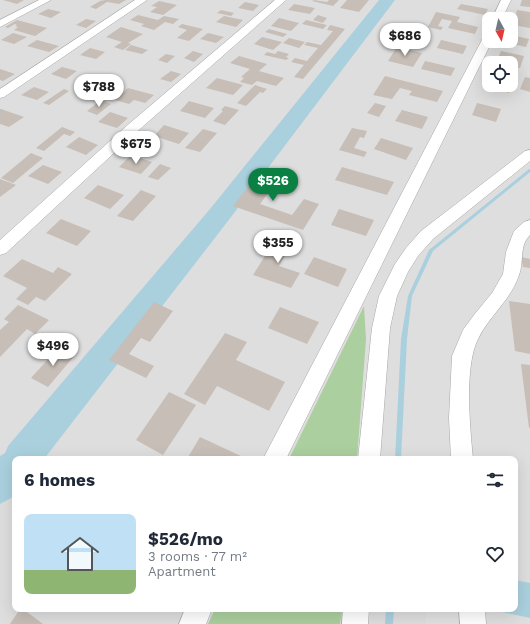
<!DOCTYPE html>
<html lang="en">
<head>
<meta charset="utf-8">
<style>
  body { margin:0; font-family:"Work Sans",sans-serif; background:#f6f6f7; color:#1f2937; height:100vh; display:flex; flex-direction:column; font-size:15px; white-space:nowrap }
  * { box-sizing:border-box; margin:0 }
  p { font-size:13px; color:#747a83 }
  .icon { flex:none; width:22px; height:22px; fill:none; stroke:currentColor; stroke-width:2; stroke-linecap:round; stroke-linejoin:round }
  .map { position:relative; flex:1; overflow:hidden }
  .drawer { position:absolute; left:12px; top:456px; width:506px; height:156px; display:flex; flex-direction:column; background:#fff; border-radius:8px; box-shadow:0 4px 16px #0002 }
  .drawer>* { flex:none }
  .needle { width:26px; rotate:172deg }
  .tools { position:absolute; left:482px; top:12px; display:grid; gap:8px }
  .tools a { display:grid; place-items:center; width:36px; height:36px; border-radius:8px; background:#fff; box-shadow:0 4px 16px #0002; font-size:20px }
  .price { position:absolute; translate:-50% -34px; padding:0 9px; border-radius:14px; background:#fff; color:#222; font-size:13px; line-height:26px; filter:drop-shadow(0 1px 2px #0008) }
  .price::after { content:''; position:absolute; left:50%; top:24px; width:12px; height:9px; margin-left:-6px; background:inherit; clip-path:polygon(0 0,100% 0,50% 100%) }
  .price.current { background:#0b8043; color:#fff }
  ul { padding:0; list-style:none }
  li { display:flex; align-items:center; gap:12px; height:100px; padding:0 12px }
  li+li { border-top:1px solid #e0e1e3 }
  li span { display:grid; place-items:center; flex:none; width:112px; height:80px; border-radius:8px; color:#555 }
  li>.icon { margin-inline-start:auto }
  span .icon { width:48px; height:48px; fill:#fffc; stroke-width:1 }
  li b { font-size:17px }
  h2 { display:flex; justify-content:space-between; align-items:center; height:48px; padding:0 12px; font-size:17px }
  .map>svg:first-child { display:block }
  .residential { fill:#dfdede; fill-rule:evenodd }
  .forest { fill:#abcf9e }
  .parking { fill:#e1e1e1 }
  .water { fill:#aad0de }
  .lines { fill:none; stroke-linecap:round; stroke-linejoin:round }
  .stream { fill:#aad0de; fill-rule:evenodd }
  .river { fill:#aad0de; fill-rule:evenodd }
  .building { fill:#c6beb7 }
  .street-casing { stroke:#a8a8a8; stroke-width:1 }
  .street { fill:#fff; fill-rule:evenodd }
</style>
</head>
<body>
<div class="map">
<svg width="530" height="624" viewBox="0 0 530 624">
  <rect width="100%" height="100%" fill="#f1eee8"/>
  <path class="residential" d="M 0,0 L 530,0 L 530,624 L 0,624 ZM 489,19 L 511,19 L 511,41 L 489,41 ZM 489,63 L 511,63 L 511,85 L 489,85 ZM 15,459 L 515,459 L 515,609 L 15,609 Z"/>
  <path class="forest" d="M 364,306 L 366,339 L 357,459 L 289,459 Z
    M 215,609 L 342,609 L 340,624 L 208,624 Z"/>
  <path class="parking" d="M 426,609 L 471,609 L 472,624 L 426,624 Z"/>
  <path class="water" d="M 515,580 L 530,583 L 530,618 L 498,611 L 498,609 L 515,609 Z"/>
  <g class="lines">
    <path class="stream" d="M 529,169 L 530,169 L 530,172 L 433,251 L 412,296 L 407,339 L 401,459 L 395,459 L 401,339 L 408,296 L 429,250 Z
      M 386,609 L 394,609 L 393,624 L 385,624 Z"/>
    <path class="river" d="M 379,0 L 395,0 L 228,221 L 44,459 L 15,459 L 15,496 L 0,504 L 0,456 L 5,453 L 8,446 L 210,209 Z"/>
  </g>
  <path class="building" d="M 3,0 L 24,0 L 17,4 Z
    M 105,0 L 126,0 L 119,4 L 107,2 L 96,9 L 90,7 L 100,1 Z
    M 314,0 L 327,2 L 329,0 L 339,0 L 333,6 L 312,1 Z
    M 347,0 L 369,0 L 359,12 L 340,8 Z
    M 522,0 L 530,0 L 530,7 L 520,6 Z
    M 159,1 L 177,5 L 163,15 L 150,12 L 157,7 L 151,6 Z
    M 245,2 L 259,5 L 253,11 L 238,8 Z
    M 294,4 L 315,8 L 310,14 L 288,10 Z
    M 461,4 L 488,9 L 485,15 L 457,9 Z
    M 48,9 L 61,12 L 51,18 L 38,14 Z
    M 221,10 L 234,13 L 231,16 L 217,13 Z
    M 517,10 L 530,12 L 530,28 L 513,25 Z
    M 436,12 L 460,17 L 457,22 L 478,27 L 475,34 L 448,28 L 452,21 L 442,19 L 438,26 L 443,27 L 441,30 L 428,27 Z
    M 138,15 L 158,20 L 164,16 L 179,19 L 173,24 L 165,22 L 154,30 L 141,26 L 144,24 L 130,20 Z
    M 318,15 L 327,18 L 323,23 L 313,20 Z
    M 224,16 L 243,20 L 236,27 L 216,22 Z
    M 279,18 L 299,23 L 291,31 L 271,26 Z
    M 86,19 L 96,21 L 86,28 L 76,25 Z
    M 17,20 L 47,28 L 35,36 L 14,30 L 18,27 L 15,26 L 17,25 L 15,24 L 8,28 L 5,27 Z
    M 306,20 L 327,25 L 323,29 L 302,24 Z
    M 182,24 L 203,29 L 189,41 L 177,38 L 187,30 L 178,27 Z
    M 330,25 L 345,29 L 303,79 L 294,77 L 304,65 L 291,62 L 295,58 L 307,61 L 318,48 L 304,45 L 307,42 L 321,45 L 333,31 L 327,30 Z
    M 121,27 L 143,34 L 128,43 L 131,44 L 123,50 L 114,47 L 122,42 L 106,37 Z
    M 269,29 L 287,34 L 283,37 L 265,32 Z
    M 13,33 L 27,37 L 14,44 L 1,40 Z
    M 208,33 L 224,37 L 216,43 L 200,39 Z
    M 418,34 L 431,37 L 425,47 L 412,44 Z
    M 511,35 L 529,39 L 526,47 L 503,42 L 511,41 Z
    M 262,37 L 282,42 L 273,50 L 254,44 Z
    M 289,38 L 305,42 L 299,48 L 283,43 Z
    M 37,40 L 59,46 L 49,52 L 27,46 Z
    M 441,40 L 467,46 L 463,54 L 437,48 Z
    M 131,45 L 148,50 L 142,54 L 125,50 Z
    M 397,47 L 422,53 L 413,67 L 388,61 Z
    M 90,48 L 105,52 L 96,59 L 80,55 Z
    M 193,51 L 203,54 L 194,62 L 184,58 Z
    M 278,51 L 289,54 L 286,57 L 289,58 L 286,60 L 264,55 L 267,52 L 275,54 Z
    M 501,51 L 524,56 L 520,68 L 511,66 L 511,63 L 496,63 Z
    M 166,54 L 175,56 L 167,63 L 158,60 Z
    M 239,56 L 267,64 L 259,71 L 284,78 L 276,86 L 257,81 L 252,85 L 240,82 L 244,78 L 241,77 L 250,69 L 230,63 Z
    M 425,61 L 455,68 L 451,76 L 421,69 Z
    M 62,67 L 77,71 L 66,79 L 51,74 Z
    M 0,69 L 15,74 L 3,81 L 0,80 Z
    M 171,71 L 181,74 L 171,82 L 160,79 Z
    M 385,76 L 443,91 L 437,102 L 409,95 L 412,91 L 400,88 L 392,99 L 373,95 Z
    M 489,76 L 489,85 L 511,85 L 511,78 L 515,79 L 509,93 L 484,86 Z
    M 525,77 L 530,78 L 530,92 L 520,89 Z
    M 217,78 L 243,85 L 233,95 L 206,88 Z
    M 255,85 L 267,89 L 263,93 L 260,92 L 246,106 L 237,103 Z
    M 34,87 L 49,92 L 37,100 L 21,95 Z
    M 128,88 L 154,95 L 145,103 L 134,100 L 129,104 L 115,100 Z
    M 64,89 L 69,91 L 49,105 L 43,103 Z
    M 101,100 L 111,104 L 97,115 L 87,111 Z
    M 189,101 L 214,108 L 205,118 L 180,111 Z
    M 375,103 L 386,106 L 379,117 L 367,113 Z
    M 477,103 L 501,109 L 496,122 L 472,115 Z
    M 225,106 L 239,110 L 225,125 L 213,121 L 223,111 L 221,110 Z
    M 0,109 L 1,109 L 24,117 L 9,127 L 0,124 Z
    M 402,110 L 428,117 L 422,129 L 395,121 Z
    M 110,112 L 128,118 L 117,128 L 98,122 Z
    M 164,125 L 189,133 L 179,144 L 154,136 Z
    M 62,127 L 75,132 L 70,136 L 64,134 L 44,151 L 36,148 Z
    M 352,128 L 367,131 L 364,138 L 360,137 L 354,148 L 367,152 L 364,157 L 339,150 Z
    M 203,129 L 217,133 L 200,152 L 185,148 Z
    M 79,137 L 98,145 L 86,155 L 66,147 Z
    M 381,138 L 413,148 L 406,160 L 374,149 Z
    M 31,153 L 43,158 L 13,183 L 1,178 Z
    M 131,155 L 152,162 L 141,174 L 119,167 Z
    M 160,164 L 171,168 L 158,180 L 148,177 Z
    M 43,165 L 62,172 L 48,184 L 28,176 Z
    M 342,167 L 394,182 L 387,195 L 335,180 Z
    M 263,168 L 282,174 L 260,204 L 292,215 L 304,199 L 319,204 L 303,230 L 233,206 Z
    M 0,179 L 16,185 L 0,197 Z
    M 98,185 L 124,195 L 110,209 L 84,198 Z
    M 141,190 L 156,196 L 133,221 L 117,216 Z
    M 339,209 L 374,220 L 366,236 L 331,225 Z
    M 61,219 L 91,231 L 77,246 L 46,233 Z
    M 286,234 L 296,237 L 279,266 L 300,273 L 291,288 L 253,275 L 273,243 L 279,245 Z
    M 314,257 L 347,269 L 338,287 L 304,274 Z
    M 521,257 L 530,259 L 530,268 L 523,267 Z
    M 22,259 L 53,273 L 58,267 L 72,274 L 45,301 L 36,297 L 28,305 L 16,299 L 27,288 L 3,276 Z
    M 509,301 L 530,304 L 530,354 L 515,351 Z
    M 154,302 L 173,311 L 150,342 L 141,338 L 129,354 L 154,366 L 146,378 L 109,360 Z
    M 18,305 L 49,320 L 35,334 L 27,329 L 0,357 L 0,330 L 9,322 L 4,319 Z
    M 280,307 L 319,322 L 307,344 L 268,328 Z
    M 225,333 L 247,342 L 236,360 L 285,382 L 269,411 L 217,386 L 205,405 L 184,394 Z
    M 59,347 L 75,355 L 48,387 L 31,378 Z
    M 521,364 L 530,365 L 530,428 L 529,428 Z
    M 169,392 L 196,405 L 163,455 L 136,440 Z
    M 200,437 L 243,457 L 242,459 L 187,459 Z
    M 20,609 L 23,609 L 43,624 L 10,624 Z"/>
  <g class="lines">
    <defs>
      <path id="street" d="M 39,0 L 51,0 L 0,27 L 0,20 Z
        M 135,0 L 147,0 L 4,97 L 0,98 L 0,89 Z
        M 275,0 L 286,0 L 140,129 L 6,253 L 0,255 L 0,240 L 130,123 Z
        M 501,0 L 511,0 L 502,19 L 492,19 Z
        M 489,33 L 489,41 L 492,41 L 286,459 L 263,459 L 484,36 Z
        M 530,150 L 530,161 L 433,239 L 418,256 L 408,272 L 397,296 L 390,328 L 380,459 L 358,459 L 372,328 L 379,296 L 395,264 L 406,248 L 421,231 L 525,151 Z
        M 530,220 L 530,235 C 519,245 524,263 519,275 C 511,300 489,316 478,339 C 464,367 470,427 473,459 L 451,459 L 449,418 L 452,356 L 463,330 L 474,315 L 492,293 L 503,274 L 506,252 L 514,231 L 524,222 Z
        M 185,609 L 212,609 L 206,624 L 179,624 Z
        M 343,609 L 369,609 L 368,624 L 342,624 Z
        M 459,609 L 485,609 L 486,624 L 460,624 Z"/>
    </defs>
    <use href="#street" class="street-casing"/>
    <use href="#street" class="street"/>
  </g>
</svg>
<div class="tools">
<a><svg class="needle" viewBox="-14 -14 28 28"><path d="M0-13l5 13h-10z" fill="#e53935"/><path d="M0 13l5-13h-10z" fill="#747a83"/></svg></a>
<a><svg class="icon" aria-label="locate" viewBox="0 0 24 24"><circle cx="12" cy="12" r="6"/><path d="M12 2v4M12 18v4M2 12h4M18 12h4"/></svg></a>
</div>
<b class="price" style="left:405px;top:57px">$686</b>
<b class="price" style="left:99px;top:108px">$788</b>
<b class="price" style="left:136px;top:165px">$675</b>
<b class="price current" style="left:273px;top:202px">$526</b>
<b class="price" style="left:278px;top:264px">$355</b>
<b class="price" style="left:53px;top:367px">$496</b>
<section class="drawer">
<h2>6 homes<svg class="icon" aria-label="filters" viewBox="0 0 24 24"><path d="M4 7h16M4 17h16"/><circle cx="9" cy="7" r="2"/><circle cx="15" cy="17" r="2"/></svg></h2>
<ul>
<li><span style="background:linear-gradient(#bfe0f5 70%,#8fb573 0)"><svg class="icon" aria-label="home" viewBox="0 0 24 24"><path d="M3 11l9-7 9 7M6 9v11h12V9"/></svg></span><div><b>$526/mo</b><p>3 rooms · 77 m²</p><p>Apartment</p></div><svg class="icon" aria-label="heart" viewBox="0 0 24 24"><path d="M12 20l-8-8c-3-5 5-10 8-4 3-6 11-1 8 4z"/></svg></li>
</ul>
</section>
</div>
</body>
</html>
